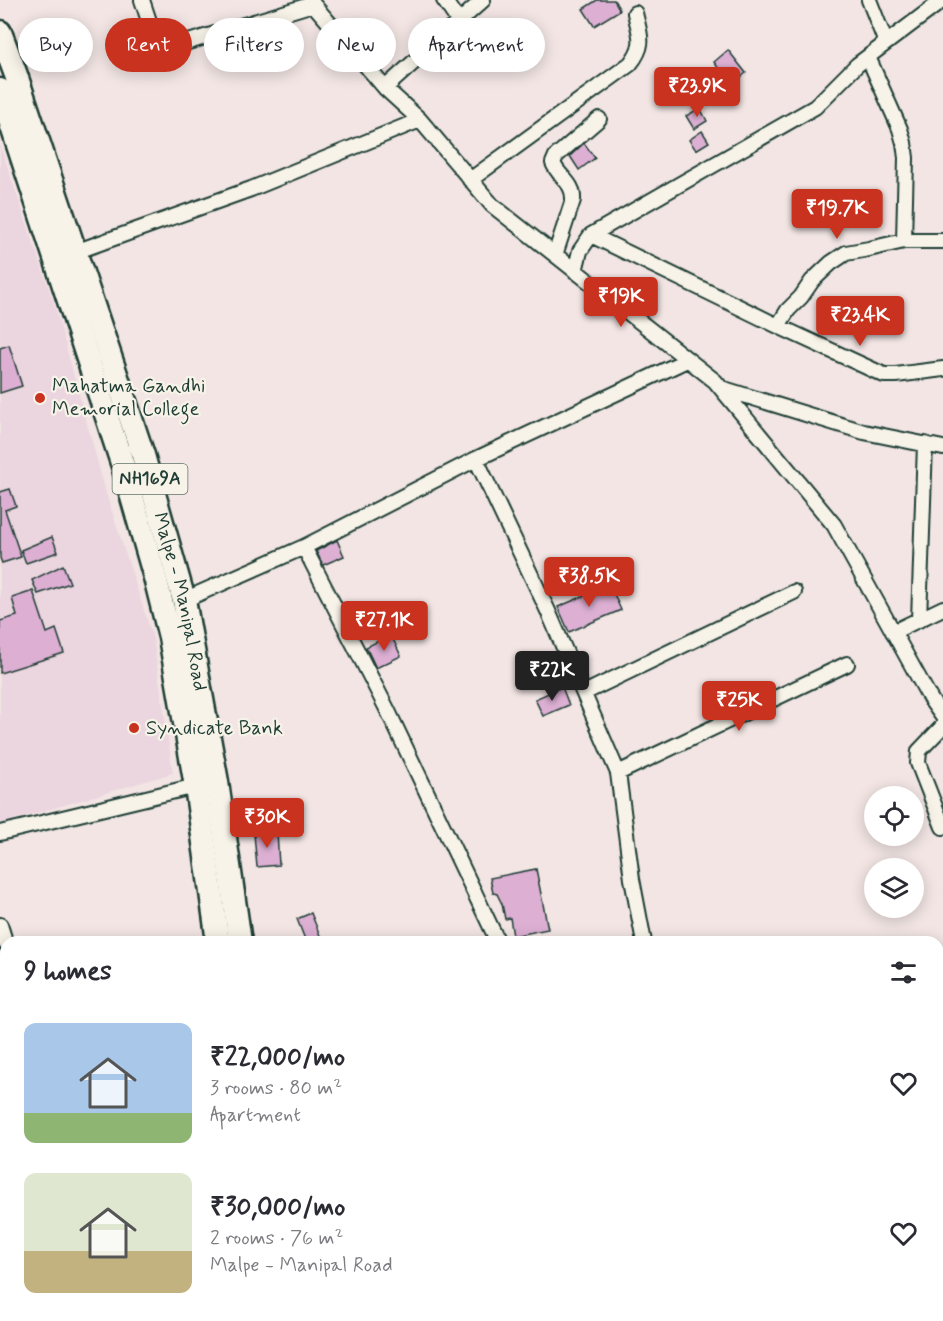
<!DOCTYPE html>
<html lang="en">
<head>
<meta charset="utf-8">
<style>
  body { margin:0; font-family:Mynerve,sans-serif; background:#f7f7f7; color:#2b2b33; height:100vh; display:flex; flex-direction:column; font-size:22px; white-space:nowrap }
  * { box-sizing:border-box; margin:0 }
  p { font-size:20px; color:#7c7c81 }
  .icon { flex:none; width:33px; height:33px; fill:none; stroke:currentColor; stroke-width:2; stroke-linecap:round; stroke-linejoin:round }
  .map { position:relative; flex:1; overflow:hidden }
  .side { position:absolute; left:0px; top:936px; width:944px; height:386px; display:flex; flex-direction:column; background:#fff; border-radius:18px 18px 0 0; box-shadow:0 3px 15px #0003 }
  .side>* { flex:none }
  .guide { position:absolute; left:18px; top:18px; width:600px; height:54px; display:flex; gap:12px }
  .tools { position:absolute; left:864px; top:786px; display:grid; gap:12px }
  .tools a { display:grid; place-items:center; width:60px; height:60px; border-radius:50%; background:#fff; box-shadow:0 3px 15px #0003; font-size:30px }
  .price { position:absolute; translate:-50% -51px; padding:0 14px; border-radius:6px; background:#c8321e; color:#fff; font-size:20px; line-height:39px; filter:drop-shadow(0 2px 3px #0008) }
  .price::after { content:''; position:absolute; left:50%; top:36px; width:18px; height:14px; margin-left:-9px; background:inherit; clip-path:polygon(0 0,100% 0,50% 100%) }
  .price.selected { background:#222; color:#fff }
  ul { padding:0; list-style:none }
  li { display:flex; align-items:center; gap:18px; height:150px; padding:0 24px }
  li span { display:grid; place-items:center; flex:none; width:168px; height:120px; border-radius:12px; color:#555 }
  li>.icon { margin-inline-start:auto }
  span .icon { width:72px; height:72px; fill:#fffc; stroke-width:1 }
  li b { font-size:26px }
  h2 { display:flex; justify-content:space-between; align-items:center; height:72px; padding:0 24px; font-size:26px }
  .chip { padding:0 21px; border-radius:27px; background:#fff; box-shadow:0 3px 15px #0003; font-size:21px; line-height:54px }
  .chip.selected { background:#c8321e; color:#fff }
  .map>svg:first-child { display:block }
  .built { fill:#ebd5df }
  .building { fill:#dcafd3; stroke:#1f3d34; stroke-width:1.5 }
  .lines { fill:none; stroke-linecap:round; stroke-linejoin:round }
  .minor-casing { stroke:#1f3d34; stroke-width:18 }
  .tertiary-casing { stroke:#1f3d34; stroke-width:21 }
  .trunk-casing { stroke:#1f3d34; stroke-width:27 }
  .minor { stroke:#f7f3e8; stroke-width:14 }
  .tertiary { stroke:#f7f3e8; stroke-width:16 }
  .trunk { stroke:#f7f3e8; stroke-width:22 }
  .poi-dot { fill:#c8321e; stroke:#f7f3e8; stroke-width:2 }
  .labels { text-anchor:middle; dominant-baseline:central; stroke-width:4.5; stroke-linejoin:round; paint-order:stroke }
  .shield { fill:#f7f3e8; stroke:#60746a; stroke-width:1.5 }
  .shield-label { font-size:18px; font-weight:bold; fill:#1f3d34 }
  .poi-label { font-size:20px; fill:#1f3d34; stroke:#f7f3e8; text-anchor:start }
  .street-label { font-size:20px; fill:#1f3d34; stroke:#f7f3e8 }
</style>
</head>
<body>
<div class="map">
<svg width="943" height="1321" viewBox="0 0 943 1321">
  <rect width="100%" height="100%" fill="#f2e5e4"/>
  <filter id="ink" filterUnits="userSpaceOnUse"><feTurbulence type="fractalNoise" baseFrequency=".0167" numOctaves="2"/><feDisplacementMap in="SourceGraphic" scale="12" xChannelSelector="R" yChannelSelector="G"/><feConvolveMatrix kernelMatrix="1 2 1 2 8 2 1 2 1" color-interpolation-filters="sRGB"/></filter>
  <g filter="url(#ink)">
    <path class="built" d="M 0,145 L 54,303 L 106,493 L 153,638 L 173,773 L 0,824 Z"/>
    <path class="building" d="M 597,0 L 614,0 L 620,10 L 594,26 L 583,9 Z
      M 728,50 L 746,73 L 731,85 L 714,62 Z
      M 700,108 L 707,121 L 694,129 L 686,116 Z
      M 702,131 L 709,142 L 696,150 L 689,140 Z
      M 584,143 L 595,158 L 579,170 L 570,156 Z
      M 9,345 L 22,386 L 0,393 L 0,348 Z
      M 10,489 L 16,506 L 5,510 L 21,557 L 2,563 L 0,558 L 0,492 Z
      M 52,537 L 58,552 L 26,563 L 21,550 Z
      M 337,540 L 344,556 L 323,565 L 316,551 Z
      M 63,565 L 70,583 L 38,594 L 32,580 Z
      M 610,585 L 621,610 L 569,632 L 558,607 Z
      M 33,591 L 47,633 L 56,629 L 64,653 L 0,673 L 0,621 L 17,616 L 12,598 Z
      M 391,635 L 401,656 L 376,668 L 366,647 Z
      M 562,687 L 569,705 L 543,716 L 535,699 Z
      M 277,832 L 279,865 L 257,867 L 254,834 Z
      M 536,869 L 548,929 L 513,936 L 510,918 L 505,919 L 502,904 L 497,894 L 493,893 L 490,878 Z
      M 311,913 L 321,938 L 310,942 L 306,942 L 297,919 Z"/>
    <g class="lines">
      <defs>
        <path id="minor" d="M 142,0 L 159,51 L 313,4
          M 311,0 L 313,4 L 385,88 L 420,120 L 492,205 L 715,381 L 834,525 L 931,700 L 943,717
          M 444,0 L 459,22
          M 869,0 L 886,43
          M 868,57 L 900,129 L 904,143 L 906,158 L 904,241
          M 385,88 L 483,0
          M 470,180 L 630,64 C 646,44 640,36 635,13
          M 591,235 L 778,326 L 884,375 L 896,375 L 943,369
          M 75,252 L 251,189 L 420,120
          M 555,255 L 573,200 C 574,182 559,178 553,163 L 556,156 L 599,119
          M 575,271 L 580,251 L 591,235 L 815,107 L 857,65 L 943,0
          M 778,326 L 788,310 L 801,297 L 812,281 L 831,263 L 846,253 L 869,249 L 904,241 L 943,241
          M 721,388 L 864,432 L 943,448
          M 476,459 L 548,611 L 618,773 L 632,879 L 644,942
          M 304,547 L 388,711 L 498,942
          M 184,600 L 304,547 L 476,459 L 687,360
          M 919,620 L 925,444
          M 893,632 L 943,608
          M 584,693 L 794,592
          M 943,726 L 919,751 L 918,763 L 943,827
          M 618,773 L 847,664
          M 0,833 L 196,786
          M 0,925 L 6,944
          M 938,961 L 943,964
          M 0,985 L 6,983
          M 938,1008 L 943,1003
          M 0,1313 L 6,1310
          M 268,1316 L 271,1321
          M 784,1316 L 786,1321"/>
        <path id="tertiary" d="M 938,1265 L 943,1264
          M 567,1321 L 606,1316"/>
        <g id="trunk">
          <path id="s1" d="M 0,32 L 16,75 L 143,455 L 184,600 L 217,782 L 240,942"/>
          <path d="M 0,90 L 124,469 L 156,581 L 170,637 L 196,786 L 218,942"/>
          <path d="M 405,1316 L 408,1321"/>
          <path d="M 428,1316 L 431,1321"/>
        </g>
      </defs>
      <use href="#minor" class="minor-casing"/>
      <use href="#tertiary" class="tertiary-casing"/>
      <use href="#trunk" class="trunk-casing"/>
      <use href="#minor" class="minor"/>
      <use href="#tertiary" class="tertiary"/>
      <use href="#trunk" class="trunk"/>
    </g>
  </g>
  <g class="poi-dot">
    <circle cx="40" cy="398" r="6"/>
    <circle cx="134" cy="728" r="6"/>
  </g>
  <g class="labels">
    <rect class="shield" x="112.5" y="464" width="75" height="30" rx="4.5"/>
    <g class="shield-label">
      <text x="150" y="479">NH169A</text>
    </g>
    <g class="poi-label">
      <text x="52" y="386">Mahatma Gandhi<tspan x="52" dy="23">Memorial College</tspan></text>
      <text x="146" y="728">Syndicate Bank</text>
    </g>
    <g class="street-label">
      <text stroke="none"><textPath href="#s1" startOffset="598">Malpe - Manipal Road</textPath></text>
    </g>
  </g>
</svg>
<div class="tools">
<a><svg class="icon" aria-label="locate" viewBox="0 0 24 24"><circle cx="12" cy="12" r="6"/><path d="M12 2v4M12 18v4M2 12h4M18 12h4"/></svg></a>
<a><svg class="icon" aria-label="layers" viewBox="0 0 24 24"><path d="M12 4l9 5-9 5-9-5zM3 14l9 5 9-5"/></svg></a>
</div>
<b class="price" style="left:697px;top:118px">₹23.9K</b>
<b class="price" style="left:837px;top:240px">₹19.7K</b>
<b class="price" style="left:621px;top:328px">₹19K</b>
<b class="price" style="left:860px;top:347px">₹23.4K</b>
<b class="price" style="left:589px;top:608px">₹38.5K</b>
<b class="price" style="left:384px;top:652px">₹27.1K</b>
<b class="price selected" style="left:552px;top:702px">₹22K</b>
<b class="price" style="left:739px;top:732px">₹25K</b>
<b class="price" style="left:267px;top:849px">₹30K</b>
<div class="guide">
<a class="chip">Buy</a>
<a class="chip selected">Rent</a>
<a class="chip">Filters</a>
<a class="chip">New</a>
<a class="chip">Apartment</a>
</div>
<section class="side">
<h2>9 homes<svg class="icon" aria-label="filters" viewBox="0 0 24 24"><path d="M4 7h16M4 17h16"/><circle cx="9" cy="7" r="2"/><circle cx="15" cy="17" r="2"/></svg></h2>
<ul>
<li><span style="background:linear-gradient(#a9c7e8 75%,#8fb573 0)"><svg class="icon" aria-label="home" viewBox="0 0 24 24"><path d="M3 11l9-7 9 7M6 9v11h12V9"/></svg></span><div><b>₹22,000/mo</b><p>3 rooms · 80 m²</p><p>Apartment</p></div><svg class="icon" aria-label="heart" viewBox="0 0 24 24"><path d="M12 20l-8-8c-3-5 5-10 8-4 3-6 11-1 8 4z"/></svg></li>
<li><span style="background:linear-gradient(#dfe7d0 65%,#c2b280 0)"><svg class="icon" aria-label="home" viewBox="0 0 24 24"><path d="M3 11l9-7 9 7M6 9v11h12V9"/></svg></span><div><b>₹30,000/mo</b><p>2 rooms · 76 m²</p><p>Malpe - Manipal Road</p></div><svg class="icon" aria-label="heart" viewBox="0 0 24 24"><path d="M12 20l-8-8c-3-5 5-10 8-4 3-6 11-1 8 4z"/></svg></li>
</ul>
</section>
</div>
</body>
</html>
